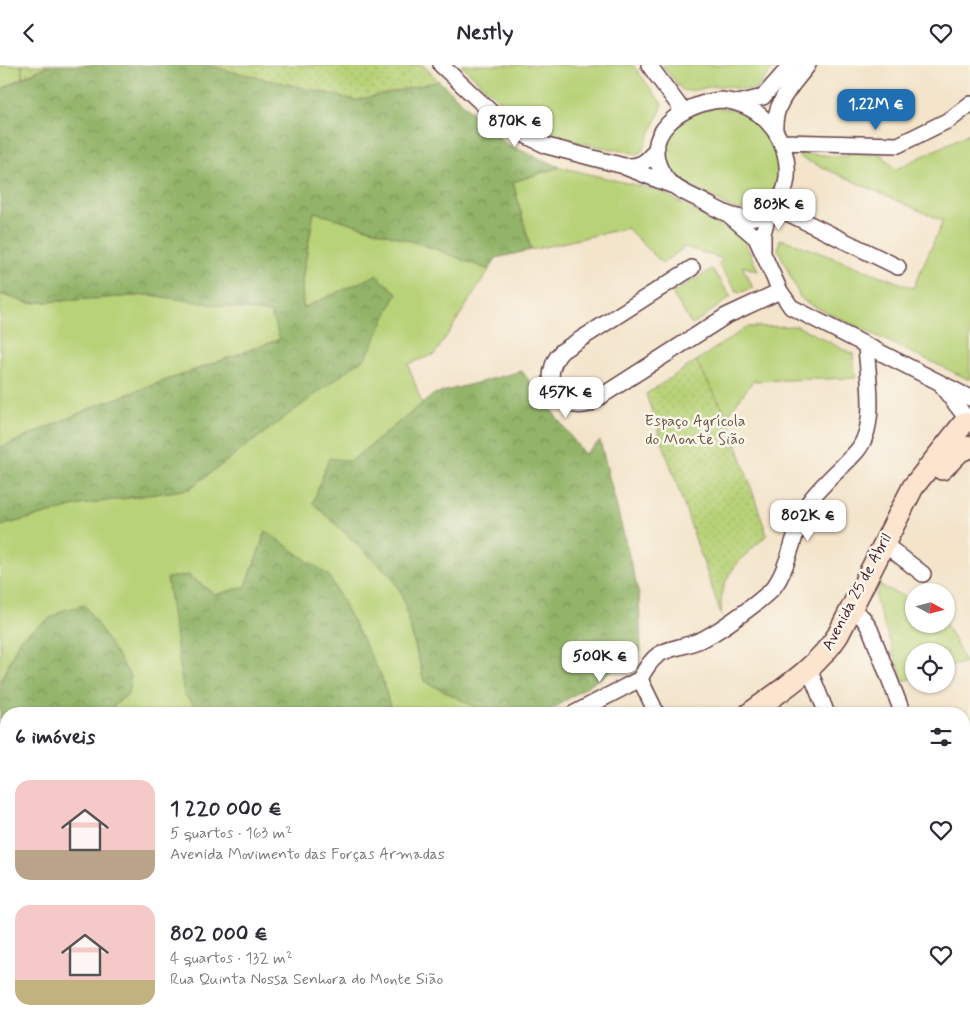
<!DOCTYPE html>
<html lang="pt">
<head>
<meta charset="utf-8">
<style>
  body { margin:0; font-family:Mynerve,sans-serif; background:#f2f2f3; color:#2b2b33; height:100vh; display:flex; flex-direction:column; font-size:19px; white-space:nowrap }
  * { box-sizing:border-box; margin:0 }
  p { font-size:16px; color:#7c7c81 }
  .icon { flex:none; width:28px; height:28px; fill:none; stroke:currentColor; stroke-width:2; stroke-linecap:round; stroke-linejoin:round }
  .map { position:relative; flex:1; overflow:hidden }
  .sheet { position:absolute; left:0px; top:642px; width:970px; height:321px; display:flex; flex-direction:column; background:#fff; border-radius:20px 20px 0 0; box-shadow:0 1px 4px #0004 }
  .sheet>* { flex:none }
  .needle { width:32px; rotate:97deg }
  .tools { position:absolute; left:905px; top:518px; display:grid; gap:10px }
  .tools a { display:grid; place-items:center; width:50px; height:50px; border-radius:50%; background:#fff; box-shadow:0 1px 4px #0004; font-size:25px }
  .price { position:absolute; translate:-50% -42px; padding:0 11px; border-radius:10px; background:#fff; color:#222; font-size:16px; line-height:32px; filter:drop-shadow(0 1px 2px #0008) }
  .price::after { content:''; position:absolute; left:50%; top:30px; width:15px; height:11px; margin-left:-8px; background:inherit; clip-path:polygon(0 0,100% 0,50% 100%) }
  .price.on { background:#1f6fb2; color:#fff }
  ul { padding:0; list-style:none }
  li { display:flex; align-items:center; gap:15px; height:125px; padding:0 15px }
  li span { display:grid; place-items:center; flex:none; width:140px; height:100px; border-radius:15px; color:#555 }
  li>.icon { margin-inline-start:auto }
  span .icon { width:60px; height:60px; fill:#fffc; stroke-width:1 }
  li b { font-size:21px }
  h2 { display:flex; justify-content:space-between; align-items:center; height:60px; padding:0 15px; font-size:21px }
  header { display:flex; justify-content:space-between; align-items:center; height:65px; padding:0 15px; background:#fff; font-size:22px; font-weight:700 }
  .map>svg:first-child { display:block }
  .grass { fill:#b8d278; stroke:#817852 }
  .forest { fill:url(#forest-crowns); stroke:#6e6a4a }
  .park { fill:url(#park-dots); stroke:#817852 }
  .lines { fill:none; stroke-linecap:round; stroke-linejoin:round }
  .street-casing { stroke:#633d43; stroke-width:18 }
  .secondary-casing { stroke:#633d43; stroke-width:24 }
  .street { stroke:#fff; stroke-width:15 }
  .secondary { stroke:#fbe5cf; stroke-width:21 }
  .labels { text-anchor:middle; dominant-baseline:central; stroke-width:5; stroke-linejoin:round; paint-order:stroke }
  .park-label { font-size:16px; fill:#6b5542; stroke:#fbf7ec }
  .street-label { font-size:16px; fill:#4a1f2b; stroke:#fbf7ec }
</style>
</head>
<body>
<header><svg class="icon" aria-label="back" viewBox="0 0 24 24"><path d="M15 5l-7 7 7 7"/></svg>Nestly<svg class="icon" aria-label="heart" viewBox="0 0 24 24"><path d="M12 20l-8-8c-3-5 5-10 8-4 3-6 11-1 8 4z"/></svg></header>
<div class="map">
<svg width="970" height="963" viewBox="0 0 970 963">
  <defs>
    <pattern id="forest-crowns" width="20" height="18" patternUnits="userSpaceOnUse" patternTransform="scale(1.25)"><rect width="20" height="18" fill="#92b468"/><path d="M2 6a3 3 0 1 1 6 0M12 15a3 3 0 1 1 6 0" fill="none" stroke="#799256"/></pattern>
    <pattern id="park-dots" width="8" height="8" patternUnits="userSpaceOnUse" patternTransform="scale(1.25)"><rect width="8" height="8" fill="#b8d278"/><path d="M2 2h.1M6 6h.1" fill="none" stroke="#a0b468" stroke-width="1.8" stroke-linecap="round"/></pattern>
  </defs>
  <rect width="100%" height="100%" fill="#fbf7ec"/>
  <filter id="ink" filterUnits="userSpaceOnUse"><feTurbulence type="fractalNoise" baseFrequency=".02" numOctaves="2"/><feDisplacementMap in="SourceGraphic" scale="10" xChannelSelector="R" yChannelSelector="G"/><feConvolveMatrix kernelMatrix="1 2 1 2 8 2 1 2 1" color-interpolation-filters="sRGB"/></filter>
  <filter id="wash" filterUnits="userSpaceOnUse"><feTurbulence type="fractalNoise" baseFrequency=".0096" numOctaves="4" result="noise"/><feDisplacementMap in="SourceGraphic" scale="20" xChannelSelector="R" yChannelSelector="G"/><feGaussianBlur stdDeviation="1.12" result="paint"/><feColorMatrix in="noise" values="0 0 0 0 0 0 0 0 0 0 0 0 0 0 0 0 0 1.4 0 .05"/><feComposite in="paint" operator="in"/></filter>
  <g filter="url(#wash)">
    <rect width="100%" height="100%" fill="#f3e4ca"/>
    <path class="grass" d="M 0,0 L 21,0 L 23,12 L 0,25 Z
      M 461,0 L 633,0 L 663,40 L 643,85 L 638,89 C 615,84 590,81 567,74 C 524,63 493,29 461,0 Z
      M 662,0 L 775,0 L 757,24 C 745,26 733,22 721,21 C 707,20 696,28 682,25 Z
      M 713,43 C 724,43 736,44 747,48 C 786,65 794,150 739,145 C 729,144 717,134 708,130 C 689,120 673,112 662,93 C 669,62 682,49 713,43 Z
      M 970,68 L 970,315 L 805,237 L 800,232 L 778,184 L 780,174 L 794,178 L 913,223 L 943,156 L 799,92 L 799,88 L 848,92 L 848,87 L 882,90 L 896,104 Z
      M 560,102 L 660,126 L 743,173 L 758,206 L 742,201 L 753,223 L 738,228 L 718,199 L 723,194 L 685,182 L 662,198 L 627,163 L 531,185 L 513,117 Z
      M 314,147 L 433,183 L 489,205 L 435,289 L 408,299 L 422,339 L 351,396 L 313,438 L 393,513 L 402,530 L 424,616 L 471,640 L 480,649 L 392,649 L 381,610 L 266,466 L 246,521 L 216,530 L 188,510 L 204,649 L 193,649 L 192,645 L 175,649 L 104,649 L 128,629 L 20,573 L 0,619 L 0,461 L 80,440 L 189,424 L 267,365 L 376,211 L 302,243 L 302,215 Z
      M 712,204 L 731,232 L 692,260 L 672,228 Z
      M 0,229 L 29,238 L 150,230 L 272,248 L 280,274 L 98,340 L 0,383 Z
      M 797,261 L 853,289 L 856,313 L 753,316 L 727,351 L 696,296 L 747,262 Z
      M 879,520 L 914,536 L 914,559 L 946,559 L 965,597 L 946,603 L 946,586 L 914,586 L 914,613 L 903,616 L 875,533 Z
      M 87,958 L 268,958 L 272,963 L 72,963 Z
      M 375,958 L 430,958 L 435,963 L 380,963 Z
      M 519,958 L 601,958 L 596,963 L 523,963 Z"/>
    <path class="forest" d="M 49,0 L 205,0 L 356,35 L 439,16 L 506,79 L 560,102 L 513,117 L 531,185 L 496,193 L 489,205 L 433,183 L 314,147 L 302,215 L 303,243 L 376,210 L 397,228 L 367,291 L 189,424 L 80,440 L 0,461 L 0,383 L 98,340 L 280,274 L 271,248 L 150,230 L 29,238 L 0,229 L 0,25 Z
      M 522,306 L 584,389 L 600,376 L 639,530 L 641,586 L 545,649 L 480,649 L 471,640 L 424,616 L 402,530 L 393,513 L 313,438 L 329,393 L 351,396 L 434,329 Z
      M 266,466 L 329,511 L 381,610 L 392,649 L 204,649 L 184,630 L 167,513 L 188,510 L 216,530 L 246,521 Z
      M 85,540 L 131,612 L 128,629 L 104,649 L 6,649 L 6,689 L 0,691 L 0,619 L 20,573 L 63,545 Z
      M 964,901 L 970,901 L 970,922 L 964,920 Z"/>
    <path class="park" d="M 21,0 L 49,0 L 23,12 Z
      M 205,0 L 423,0 L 439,16 L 356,35 Z
      M 696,296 L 727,351 L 767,470 C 740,495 716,512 722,552 L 646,329 Z"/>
  </g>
  <g filter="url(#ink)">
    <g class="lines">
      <defs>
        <path id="street" d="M 441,0 L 506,61 L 547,81 L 624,101 C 640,102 648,97 657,82
          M 649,0 L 683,46
          M 721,35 C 798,42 809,148 748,153 C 733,154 719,145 706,138 C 693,131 673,124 665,112 C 636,70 683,38 721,35 Z
          M 738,38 L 763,32 L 791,0
          M 775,66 C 773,38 792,21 808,0
          M 782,77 L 898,80 L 951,54 L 970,39
          M 625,102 L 671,120
          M 773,141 L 898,202
          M 729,150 L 756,173 L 780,226 L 791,242 L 970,333
          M 763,184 L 763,168 L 770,144
          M 692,203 L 562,286 C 539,310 555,348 589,339 L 726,251 L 780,226
          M 943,323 L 965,351
          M 883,478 L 923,509
          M 851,544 L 863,553 L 870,564 L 903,649
          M 809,604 L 827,649
          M 640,614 C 659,576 672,589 705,573 C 722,564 760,537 773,523 C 788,506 795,463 806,441 C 820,420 840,405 856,387 C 878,363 868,312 866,282
          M 640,614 L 657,649
          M 573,649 L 640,614
          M 0,704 L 6,712
          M 964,807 L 970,827
          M 0,820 L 6,818
          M 0,956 L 2,963
          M 279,958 L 283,963
          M 942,958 L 948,963"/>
        <path id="secondary" d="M 942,404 L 960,386 L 970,382
          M 749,649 C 781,625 816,604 838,570 L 913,422 L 964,358
          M 44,963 L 58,958"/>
      </defs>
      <use href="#street" class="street-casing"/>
      <use href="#secondary" class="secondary-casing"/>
      <use href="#street" class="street"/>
      <use href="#secondary" class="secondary"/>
    </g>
  </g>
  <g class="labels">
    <g class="park-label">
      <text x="695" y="356">Espaço Agrícola<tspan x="695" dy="18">do Monte Sião</tspan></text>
    </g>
    <g class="street-label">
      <text transform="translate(857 527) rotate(-62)">Avenida 25 de Abril</text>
    </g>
  </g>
</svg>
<div class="tools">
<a><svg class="needle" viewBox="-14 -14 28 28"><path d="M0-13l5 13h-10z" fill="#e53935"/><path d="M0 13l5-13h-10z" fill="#7c7c81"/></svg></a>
<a><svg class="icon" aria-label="locate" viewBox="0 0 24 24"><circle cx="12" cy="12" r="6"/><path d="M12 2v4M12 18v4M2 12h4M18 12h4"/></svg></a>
</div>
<b class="price on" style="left:876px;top:66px">1.22M €</b>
<b class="price" style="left:515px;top:83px">870K €</b>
<b class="price" style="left:779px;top:166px">803K €</b>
<b class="price" style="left:566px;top:354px">457K €</b>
<b class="price" style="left:808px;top:477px">802K €</b>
<b class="price" style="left:600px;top:618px">500K €</b>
<section class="sheet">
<h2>6 imóveis<svg class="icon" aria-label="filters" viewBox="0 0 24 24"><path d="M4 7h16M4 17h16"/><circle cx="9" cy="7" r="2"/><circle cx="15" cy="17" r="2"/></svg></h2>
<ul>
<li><span style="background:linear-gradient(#f6c9c9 70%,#b9a48a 0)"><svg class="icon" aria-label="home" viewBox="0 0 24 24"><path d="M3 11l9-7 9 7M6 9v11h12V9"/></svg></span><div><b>1 220 000 €</b><p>5 quartos · 163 m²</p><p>Avenida Movimento das Forças Armadas</p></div><svg class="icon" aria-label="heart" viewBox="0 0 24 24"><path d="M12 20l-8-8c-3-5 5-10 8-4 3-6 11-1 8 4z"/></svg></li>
<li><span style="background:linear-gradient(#f6c9c9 75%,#c2b280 0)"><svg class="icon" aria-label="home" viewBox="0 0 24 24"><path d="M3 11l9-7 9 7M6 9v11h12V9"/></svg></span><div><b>802 000 €</b><p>4 quartos · 132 m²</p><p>Rua Quinta Nossa Senhora do Monte Sião</p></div><svg class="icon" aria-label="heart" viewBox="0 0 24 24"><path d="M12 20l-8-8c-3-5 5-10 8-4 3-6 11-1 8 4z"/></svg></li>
</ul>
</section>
</div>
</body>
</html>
